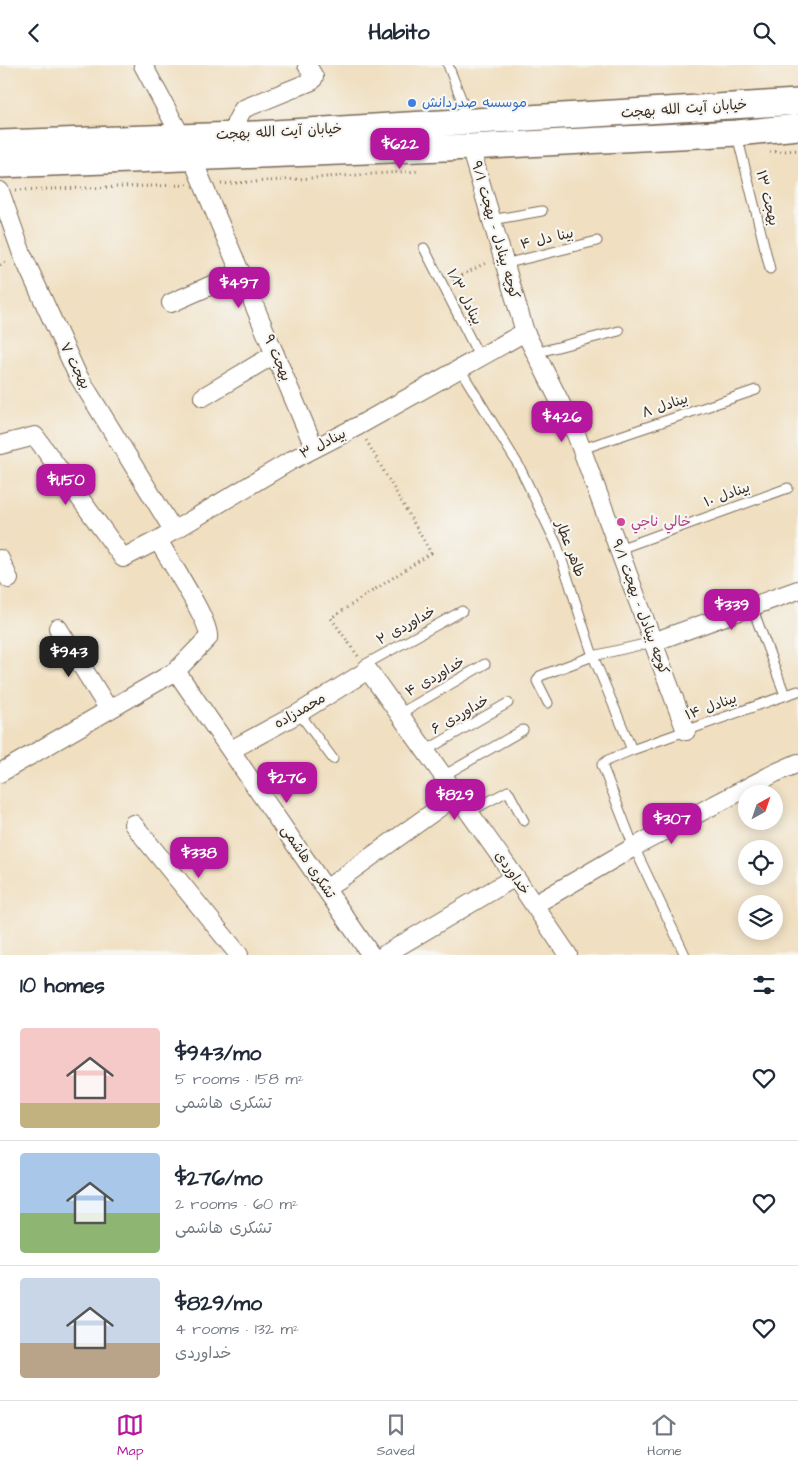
<!DOCTYPE html>
<html lang="en">
<head>
<meta charset="utf-8">
<style>
  body { margin:0; font-family:"Architects Daughter","Playpen Sans Arabic",sans-serif; background:#f6f6f7; color:#1f2937; height:100vh; display:flex; flex-direction:column; font-size:19px; white-space:nowrap }
  * { box-sizing:border-box; margin:0 }
  p { font-size:16px; color:#747a83 }
  .icon { flex:none; width:28px; height:28px; fill:none; stroke:currentColor; stroke-width:2; stroke-linecap:round; stroke-linejoin:round }
  .map { position:relative; height:890px; overflow:hidden }
  .details { display:flex; flex-direction:column; background:#fff; flex:1 }
  .details>* { flex:none }
  .needle { width:32px; rotate:40deg }
  .fabs { position:absolute; left:738px; top:720px; display:grid; gap:10px }
  .fabs a { display:grid; place-items:center; width:45px; height:45px; border-radius:50%; background:#fff; box-shadow:0 2px 12px #0003; font-size:25px }
  .price { position:absolute; translate:-50% -42px; padding:0 11px; border-radius:10px; background:#b5179e; color:#fff; font-size:16px; line-height:32px; filter:drop-shadow(0 1px 2px #0008) }
  .price::after { content:''; position:absolute; left:50%; top:30px; width:15px; height:11px; margin-left:-8px; background:inherit; clip-path:polygon(0 0,100% 0,50% 100%) }
  .price.selected { background:#222; color:#fff }
  ul { padding:0; list-style:none }
  li { display:flex; align-items:center; gap:15px; height:125px; padding:0 20px }
  li+li { border-top:1px solid #e0e1e3 }
  li span { display:grid; place-items:center; flex:none; width:140px; height:100px; border-radius:5px; color:#555 }
  li>.icon { margin-inline-start:auto }
  span .icon { width:60px; height:60px; fill:#fffc; stroke-width:1 }
  li b { font-size:21px }
  h2 { display:flex; justify-content:space-between; align-items:center; height:60px; padding:0 20px; font-size:21px }
  header { display:flex; justify-content:space-between; align-items:center; height:65px; padding:0 20px; background:#fff; font-size:22px; font-weight:700 }
  .menu { display:flex; justify-content:space-around; align-items:center; height:70px; border-top:1px solid #e0e1e3; background:#fff; font-size:14px; color:#747a83 }
  .menu a { display:grid; justify-items:center; gap:2px }
  .menu .selected { color:#b5179e }
  .map>svg:first-child { display:block }
  .lines { fill:none; stroke-linecap:round; stroke-linejoin:round }
  .service-casing { stroke:#7a6957; stroke-width:11 }
  .minor-casing { stroke:#7a6957; stroke-width:20 }
  .secondary-casing { stroke:#7a6957; stroke-width:28 }
  .path { stroke:#7a6957; stroke-width:3; stroke-dasharray:1 4; stroke-linecap:butt }
  .service { stroke:#fff; stroke-width:9 }
  .minor { stroke:#fff; stroke-width:18 }
  .secondary { stroke:#fff; stroke-width:25 }
  .shop-dot { fill:#3f7fe0; stroke:#f6f6f2; stroke-width:2 }
  .hotel-dot { fill:#d1479c; stroke:#f6f6f2; stroke-width:2 }
  .labels { text-anchor:middle; dominant-baseline:central; stroke-width:4.5; stroke-linejoin:round; paint-order:stroke }
  .shop-label { font-size:14px; fill:#366cbe; stroke:#f6f6f2; text-anchor:start }
  .street-label { font-size:14px; fill:#3b2a1e; stroke:#f6f6f2 }
  .hotel-label { font-size:14px; fill:#b23c85; stroke:#f6f6f2; text-anchor:start }
</style>
</head>
<body>
<header><svg class="icon" aria-label="back" viewBox="0 0 24 24"><path d="M15 5l-7 7 7 7"/></svg>Habito<svg class="icon" aria-label="search" viewBox="0 0 24 24"><circle cx="10" cy="10" r="6"/><path d="M15 15l6 6"/></svg></header>
<div class="map">
<svg width="798" height="890" viewBox="0 0 798 890">
  <rect width="100%" height="100%" fill="#f6f6f2"/>
  <filter id="ink" filterUnits="userSpaceOnUse"><feTurbulence type="fractalNoise" baseFrequency=".02" numOctaves="2"/><feDisplacementMap in="SourceGraphic" scale="10" xChannelSelector="R" yChannelSelector="G"/><feConvolveMatrix kernelMatrix="1 2 1 2 8 2 1 2 1" color-interpolation-filters="sRGB"/></filter>
  <filter id="wash" filterUnits="userSpaceOnUse"><feTurbulence type="fractalNoise" baseFrequency=".0096" numOctaves="4" result="noise"/><feDisplacementMap in="SourceGraphic" scale="20" xChannelSelector="R" yChannelSelector="G"/><feGaussianBlur stdDeviation="1.12" result="paint"/><feColorMatrix in="noise" values="0 0 0 0 0 0 0 0 0 0 0 0 0 0 0 0 0 1.4 0 .05"/><feComposite in="paint" operator="in"/></filter>
  <g filter="url(#wash)">
    <rect width="100%" height="100%" fill="#f0dfc0"/>
  </g>
  <g filter="url(#ink)">
    <g class="lines">
      <defs>
        <path id="service" d="M 448,0 L 462,36 L 465,54
          M 737,70 L 770,204
          M 491,155 L 542,146
          M 424,183 L 480,293
          M 504,199 L 597,176
          M 535,288 L 619,266
          M 460,304 L 519,401 L 557,480 L 593,591 L 632,685
          M 582,384 L 756,325
          M 619,484 L 788,423
          M 752,542 L 785,630
          M 364,600 L 462,546
          M 548,638 L 537,616 L 540,611 L 593,591 L 653,577
          M 299,648 L 333,694
          M 399,649 L 485,599
          M 425,686 L 508,638
          M 443,711 L 523,665
          M 469,747 L 508,726 L 524,756
          M 685,890 L 634,782 L 602,700 L 608,695 L 632,685 L 798,626"/>
        <path id="minor" d="M 143,0 L 181,71
          M 238,70 L 236,57 L 243,44 L 312,16 L 314,12 L 307,0
          M 470,82 L 525,267 L 576,369 L 686,666
          M 192,93 L 314,382
          M 0,126 L 22,189 L 77,309 L 173,465
          M 171,238 L 241,207
          M 203,332 L 275,289
          M 0,380 L 35,371 L 123,493 L 158,475 L 292,395 L 358,361 L 525,267
          M 0,494 L 9,514
          M 58,563 L 109,645
          M 653,577 L 798,525
          M 176,606 L 371,890
          M 231,685 L 299,648 L 368,605 L 515,812 L 568,890
          M 0,708 L 176,606 L 208,573 C 212,559 167,492 158,475
          M 133,759 L 239,890
          M 326,824 L 457,730
          M 534,840 L 634,782 L 775,708 L 798,698
          M 384,890 L 515,812"/>
        <path id="secondary" d="M 0,78 L 238,70 L 798,37
          M 0,100 L 470,82 L 737,68 L 798,62"/>
      </defs>
      <use href="#service" class="service-casing"/>
      <use href="#minor" class="minor-casing"/>
      <use href="#secondary" class="secondary-casing"/>
      <path class="path" d="M 770,87 L 798,85
        M 221,119 L 419,106
        M 16,125 L 187,120
        M 0,200 L 8,196
        M 453,215 L 487,197
        M 358,591 L 331,553 L 431,488 L 366,375"/>
      <use href="#service" class="service"/>
      <use href="#minor" class="minor"/>
      <use href="#secondary" class="secondary"/>
    </g>
  </g>
  <circle class="shop-dot" cx="412" cy="38" r="5"/>
  <circle class="hotel-dot" cx="621" cy="457" r="5"/>
  <g class="labels">
    <g class="shop-label">
      <text x="422" y="38">موسسه صدردانش</text>
    </g>
    <g class="street-label">
      <text transform="translate(684 44) rotate(-4)">خیابان آیت الله بهجت</text>
      <text transform="translate(279 67) rotate(-3)">خیابان آیت الله بهجت</text>
      <text transform="translate(767 133) rotate(76)">بهجت ۱۳</text>
      <text transform="translate(495 165) rotate(74)">کوچه بینادل - بهجت ۹/۱</text>
      <text transform="translate(547 174) rotate(-13)">بینا دل ۴</text>
      <text transform="translate(464 232) rotate(63)">بینادل ۱/۳</text>
      <text transform="translate(277 293) rotate(67)">بهجت ۹</text>
      <text transform="translate(75 301) rotate(63)">بهجت ۷</text>
      <text transform="translate(665 341) rotate(-19)">بینادل ۸</text>
      <text transform="translate(323 379) rotate(-27)">بینادل ۳</text>
      <text transform="translate(727 430) rotate(-20)">بینادل ۱۰</text>
      <text transform="translate(570 484) rotate(69)">طاهر عطار</text>
      <text transform="translate(640 542) rotate(70)">کوچه بینادل - بهجت ۹/۱</text>
      <text transform="translate(406 561) rotate(-29)">خداوردی ۲</text>
      <text transform="translate(435 612) rotate(-30)">خداوردی ۴</text>
      <text transform="translate(711 642) rotate(-20)">بینادل ۱۴</text>
      <text transform="translate(300 646) rotate(-30)">محمدزاده</text>
      <text transform="translate(460 650) rotate(-30)">خداوردی ۶</text>
      <text transform="translate(308 797) rotate(56)">تشکری هاشمی</text>
      <text transform="translate(512 808) rotate(55)">خداوردی</text>
    </g>
    <g class="hotel-label">
      <text x="631" y="457">خالي ناجي</text>
    </g>
  </g>
</svg>
<div class="fabs">
<a><svg class="needle" viewBox="-14 -14 28 28"><path d="M0-13l5 13h-10z" fill="#e53935"/><path d="M0 13l5-13h-10z" fill="#747a83"/></svg></a>
<a><svg class="icon" aria-label="locate" viewBox="0 0 24 24"><circle cx="12" cy="12" r="6"/><path d="M12 2v4M12 18v4M2 12h4M18 12h4"/></svg></a>
<a><svg class="icon" aria-label="layers" viewBox="0 0 24 24"><path d="M12 4l9 5-9 5-9-5zM3 14l9 5 9-5"/></svg></a>
</div>
<b class="price" style="left:400px;top:105px">$622</b>
<b class="price" style="left:239px;top:244px">$497</b>
<b class="price" style="left:562px;top:378px">$426</b>
<b class="price" style="left:66px;top:441px">$1,150</b>
<b class="price" style="left:732px;top:566px">$339</b>
<b class="price selected" style="left:69px;top:613px">$943</b>
<b class="price" style="left:287px;top:739px">$276</b>
<b class="price" style="left:455px;top:756px">$829</b>
<b class="price" style="left:672px;top:780px">$307</b>
<b class="price" style="left:199px;top:814px">$338</b>
</div>
<section class="details">
<h2>10 homes<svg class="icon" aria-label="filters" viewBox="0 0 24 24"><path d="M4 7h16M4 17h16"/><circle cx="9" cy="7" r="2"/><circle cx="15" cy="17" r="2"/></svg></h2>
<ul>
<li><span style="background:linear-gradient(#f6c9c9 75%,#c2b280 0)"><svg class="icon" aria-label="home" viewBox="0 0 24 24"><path d="M3 11l9-7 9 7M6 9v11h12V9"/></svg></span><div><b>$943/mo</b><p>5 rooms · 158 m²</p><p>تشکری هاشمی</p></div><svg class="icon" aria-label="heart" viewBox="0 0 24 24"><path d="M12 20l-8-8c-3-5 5-10 8-4 3-6 11-1 8 4z"/></svg></li>
<li><span style="background:linear-gradient(#a9c7e8 60%,#8fb573 0)"><svg class="icon" aria-label="home" viewBox="0 0 24 24"><path d="M3 11l9-7 9 7M6 9v11h12V9"/></svg></span><div><b>$276/mo</b><p>2 rooms · 60 m²</p><p>تشکری هاشمی</p></div><svg class="icon" aria-label="heart" viewBox="0 0 24 24"><path d="M12 20l-8-8c-3-5 5-10 8-4 3-6 11-1 8 4z"/></svg></li>
<li><span style="background:linear-gradient(#c9d6e8 65%,#b9a48a 0)"><svg class="icon" aria-label="home" viewBox="0 0 24 24"><path d="M3 11l9-7 9 7M6 9v11h12V9"/></svg></span><div><b>$829/mo</b><p>4 rooms · 132 m²</p><p>خداوردی</p></div><svg class="icon" aria-label="heart" viewBox="0 0 24 24"><path d="M12 20l-8-8c-3-5 5-10 8-4 3-6 11-1 8 4z"/></svg></li>
</ul>
</section>
<nav class="menu">
<a class="selected"><svg class="icon" aria-label="map" viewBox="0 0 24 24"><path d="M3 6l6-2 6 2 6-2v14l-6 2-6-2-6 2zM9 4v14M15 6v14"/></svg>Map</a>
<a><svg class="icon" aria-label="saved" viewBox="0 0 24 24"><path d="M7 4h10v16l-5-4-5 4z"/></svg>Saved</a>
<a><svg class="icon" aria-label="home" viewBox="0 0 24 24"><path d="M3 11l9-7 9 7M6 9v11h12V9"/></svg>Home</a>
</nav>
</body>
</html>
